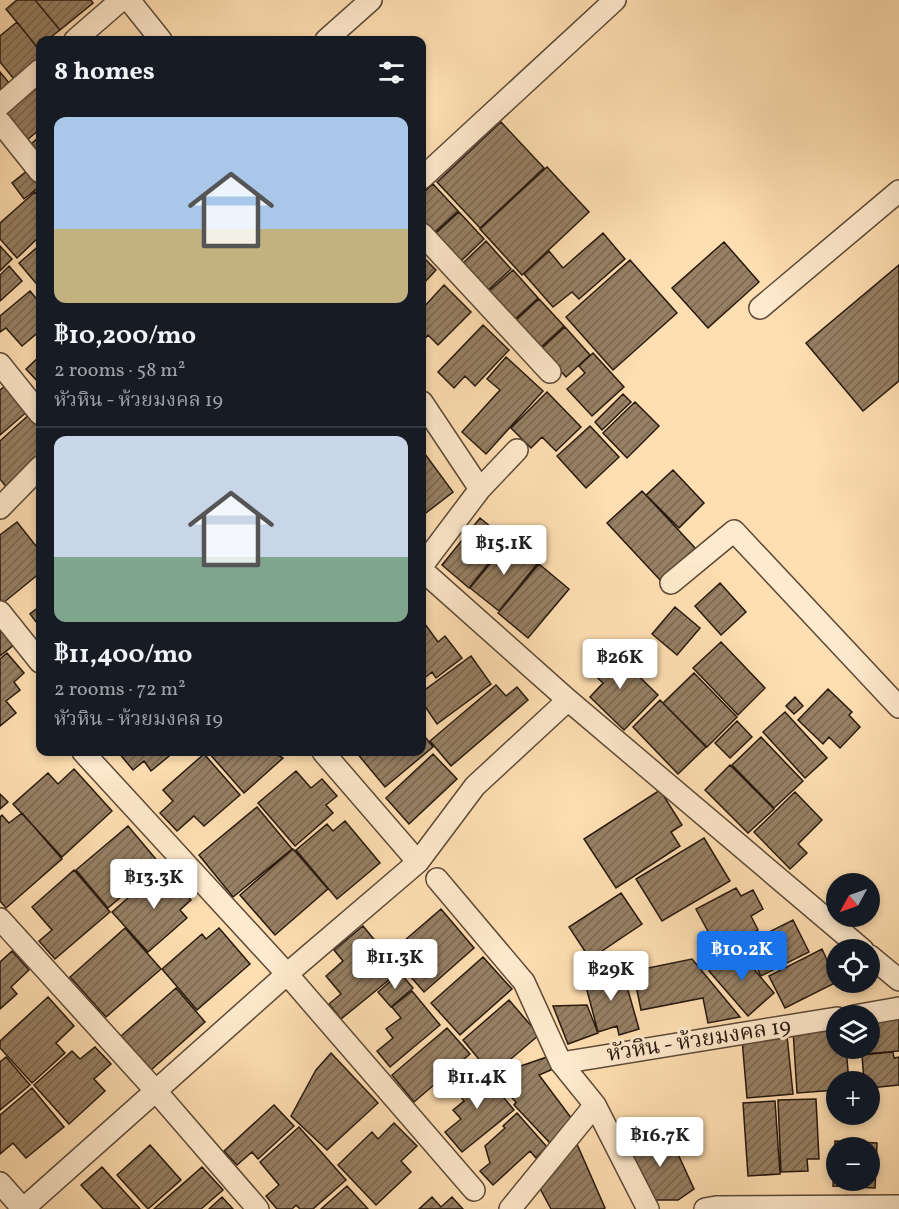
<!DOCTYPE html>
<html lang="en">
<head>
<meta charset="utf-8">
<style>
  body { margin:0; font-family:Vollkorn,"Noto Serif Thai",serif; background:#20242c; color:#f1f3f6; height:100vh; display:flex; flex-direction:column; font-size:22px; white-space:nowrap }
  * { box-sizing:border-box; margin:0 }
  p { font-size:20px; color:#9ea1a6 }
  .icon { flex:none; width:33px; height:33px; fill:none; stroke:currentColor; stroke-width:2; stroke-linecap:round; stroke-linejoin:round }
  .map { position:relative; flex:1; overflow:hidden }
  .drawer { position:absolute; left:36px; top:36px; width:390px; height:720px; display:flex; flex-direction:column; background:#171b24; border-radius:12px; box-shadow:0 3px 9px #0003 }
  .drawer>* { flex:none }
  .needle { width:39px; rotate:230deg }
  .tools { position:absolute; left:826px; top:873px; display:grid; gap:12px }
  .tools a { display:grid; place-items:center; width:54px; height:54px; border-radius:50%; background:#171b24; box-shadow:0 3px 9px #0003; font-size:30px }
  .price { position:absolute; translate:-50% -51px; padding:0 14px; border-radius:6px; background:#fff; color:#222; font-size:20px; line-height:39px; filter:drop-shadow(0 2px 3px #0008) }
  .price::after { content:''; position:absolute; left:50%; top:36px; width:18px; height:14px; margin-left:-9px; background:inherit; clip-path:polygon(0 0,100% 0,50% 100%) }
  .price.active { background:#1a73e8; color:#fff }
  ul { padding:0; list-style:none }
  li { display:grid; align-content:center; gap:12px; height:318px; padding:0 18px }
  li+li { border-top:2px solid #363941 }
  li span { display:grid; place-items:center; height:186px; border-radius:12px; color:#555 }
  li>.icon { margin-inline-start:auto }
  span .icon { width:108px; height:108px; fill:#fffc; stroke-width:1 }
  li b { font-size:26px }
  h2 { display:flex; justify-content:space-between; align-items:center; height:72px; padding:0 18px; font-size:26px }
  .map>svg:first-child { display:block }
  .building { fill:url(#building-hatch); stroke:#27190f; stroke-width:1.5; fill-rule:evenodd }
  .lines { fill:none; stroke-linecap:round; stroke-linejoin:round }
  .minor-casing { stroke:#5d4a38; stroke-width:24 }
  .minor { stroke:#ffeacd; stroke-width:21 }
  .labels { text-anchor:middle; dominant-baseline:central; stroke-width:6; stroke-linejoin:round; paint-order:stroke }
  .street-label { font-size:22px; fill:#27190f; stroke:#ffeacd }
</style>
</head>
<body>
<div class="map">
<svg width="899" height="1209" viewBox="0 0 899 1209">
  <defs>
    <pattern id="building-hatch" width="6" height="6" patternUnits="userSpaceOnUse" patternTransform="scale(1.5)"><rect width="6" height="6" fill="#978064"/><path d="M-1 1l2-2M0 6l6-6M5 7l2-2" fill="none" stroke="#7b6851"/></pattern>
  </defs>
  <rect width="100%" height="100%" fill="#ffdfb2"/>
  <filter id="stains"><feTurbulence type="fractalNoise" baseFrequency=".00333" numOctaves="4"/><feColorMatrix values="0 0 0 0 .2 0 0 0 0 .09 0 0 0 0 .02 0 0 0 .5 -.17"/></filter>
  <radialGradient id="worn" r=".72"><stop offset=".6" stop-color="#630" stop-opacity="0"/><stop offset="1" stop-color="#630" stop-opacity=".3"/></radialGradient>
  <path class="building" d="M 17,0 L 35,0 L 60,30 L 47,40 L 40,40 L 40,46 L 38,48 L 6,9 Z
    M 35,0 L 91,0 L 93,3 L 60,30 Z
    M 17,22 L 40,51 L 40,57 L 14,79 L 0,62 L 0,36 Z
    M 0,72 L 10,84 L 0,91 Z
    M 40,83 L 40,129 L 27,140 L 5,115 Z
    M 501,122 L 544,168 L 480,228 L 437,182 Z
    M 40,136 L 40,157 L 30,145 Z
    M 547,167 L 589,212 L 522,275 L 480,229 Z
    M 28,170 L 40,186 L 24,199 L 12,183 Z
    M 433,184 L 458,211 L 434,233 L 422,219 L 422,194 Z
    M 35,192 L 40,198 L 40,236 L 17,258 L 0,239 L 0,223 Z
    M 459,212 L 484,239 L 460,262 L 435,234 Z
    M 603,233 L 625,259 L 579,299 L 572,292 L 553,307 L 524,274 L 549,251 L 563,268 Z
    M 486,241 L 511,269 L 487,291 L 462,264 Z
    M 724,242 L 759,282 L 708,328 L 672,288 Z
    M 40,245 L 40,288 L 19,263 Z
    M 0,246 L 12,259 L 0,271 Z
    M 422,256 L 436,270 L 422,285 Z
    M 630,260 L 677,313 L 613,370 L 566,317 Z
    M 899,265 L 899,381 L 863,411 L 806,343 Z
    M 9,266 L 22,281 L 0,301 L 0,275 Z
    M 513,270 L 538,298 L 514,320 L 488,292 Z
    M 444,285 L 471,312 L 438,345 L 428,335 L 422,342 L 422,309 Z
    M 30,291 L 40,303 L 40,331 L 22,346 L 6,328 L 0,332 L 0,316 Z
    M 539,299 L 564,326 L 540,348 L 515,321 Z
    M 483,325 L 509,350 L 475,386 L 465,376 L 454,388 L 438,372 Z
    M 565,327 L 590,355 L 566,377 L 541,349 Z
    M 593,353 L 624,387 L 592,416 L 567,389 L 585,373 L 579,366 Z
    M 40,356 L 40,384 L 26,369 Z
    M 506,357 L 543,391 L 486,454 L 462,432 L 500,390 L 487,379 Z
    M 8,384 L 29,410 L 0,435 L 0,390 Z
    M 547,392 L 581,427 L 556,451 L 542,437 L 531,448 L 511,428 Z
    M 623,394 L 631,402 L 602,430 L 595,422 Z
    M 635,402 L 659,426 L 627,458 L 603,433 Z
    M 32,412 L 40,422 L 40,459 L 7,488 L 0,479 L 0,441 Z
    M 590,426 L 619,457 L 586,488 L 557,456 Z
    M 422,450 L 453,492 L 422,516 Z
    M 673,470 L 704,503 L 679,528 L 646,495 Z
    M 642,491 L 696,549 L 661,581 L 607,523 Z
    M 480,518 L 507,540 L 469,588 L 442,565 Z
    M 17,522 L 40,551 L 40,573 L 3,603 L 0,599 L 0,535 Z
    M 509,541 L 537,564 L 499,611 L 470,588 Z
    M 539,564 L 569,589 L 528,638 L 498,613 Z
    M 720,583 L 746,612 L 721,635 L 695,606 Z
    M 40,606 L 40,627 L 30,614 Z
    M 675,607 L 700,628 L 677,655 L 652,634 Z
    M 422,620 L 438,642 L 445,636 L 462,658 L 436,678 L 432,672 L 422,680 Z
    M 0,628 L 14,645 L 0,656 Z
    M 721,642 L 765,688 L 738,715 L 693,668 Z
    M 610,648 L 658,695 L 624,730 L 590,697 L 603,683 L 589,670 Z
    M 7,653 L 24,673 L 14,682 L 20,690 L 6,701 L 16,713 L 0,726 L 0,659 Z
    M 471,656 L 491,684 L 437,724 L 422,702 L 422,692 Z
    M 694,673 L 737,717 L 707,747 L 663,703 Z
    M 496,685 L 506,696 L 517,687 L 528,700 L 451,766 L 430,741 Z
    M 828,689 L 852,712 L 849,715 L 860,727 L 840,748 L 829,737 L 823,744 L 798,720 Z
    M 795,697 L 803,706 L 794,714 L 786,706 Z
    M 660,700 L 706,747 L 678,774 L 633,727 Z
    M 785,712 L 827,758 L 805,778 L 763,732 Z
    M 737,721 L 752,737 L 730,758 L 715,743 Z
    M 422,733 L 433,747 L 385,787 L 356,752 L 422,752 Z
    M 761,737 L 803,781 L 774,808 L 732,765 Z
    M 118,752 L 174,752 L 151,771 L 144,761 L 133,770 Z
    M 208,752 L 276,752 L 275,753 L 283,758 L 244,793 Z
    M 204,754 L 240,795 L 204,826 L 194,816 L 177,831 L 160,813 L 173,801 L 163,790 Z
    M 433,754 L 457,779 L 409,824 L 386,798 Z
    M 730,765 L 774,809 L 748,833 L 705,790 Z
    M 74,769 L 112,811 L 62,857 L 13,804 L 48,773 L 58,784 Z
    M 296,771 L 311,788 L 322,779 L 337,796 L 326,805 L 333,813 L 295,846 L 258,803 Z
    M 660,790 L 682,825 L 671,832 L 680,846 L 616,888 L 584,839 Z
    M 795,792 L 822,820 L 798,844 L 807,853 L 790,869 L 754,832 Z
    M 0,794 L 8,802 L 0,809 Z
    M 257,807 L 292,849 L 233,897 L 199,855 Z
    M 22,813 L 62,859 L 6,908 L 0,901 L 0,817 L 2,815 L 9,823 Z
    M 345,821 L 380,863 L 337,899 L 296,850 L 327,824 L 333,831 Z
    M 128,826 L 160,864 L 108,908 L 76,870 Z
    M 704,838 L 730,881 L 662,921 L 636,879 Z
    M 293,849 L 328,889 L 275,935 L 240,895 Z
    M 162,868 L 191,900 L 180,910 L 187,918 L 148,952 L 112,912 Z
    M 74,870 L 110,912 L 55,959 L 39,941 L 52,930 L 32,907 Z
    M 736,888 L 741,896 L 753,890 L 763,909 L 751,916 L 758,930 L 718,950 L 696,909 Z
    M 621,893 L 642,924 L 590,959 L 569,927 Z
    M 441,909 L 474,948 L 424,992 L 390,953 Z
    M 793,920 L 809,952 L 761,976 L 745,944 Z
    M 363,926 L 400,971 L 341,1019 L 329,1004 L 341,994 L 326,976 L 343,961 L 334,950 Z
    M 125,928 L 161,969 L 106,1017 L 70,977 Z
    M 219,928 L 250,964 L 197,1010 L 162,969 L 202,934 L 206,939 Z
    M 736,948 L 774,993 L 748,1016 L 709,971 Z
    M 822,949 L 837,982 L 785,1008 L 769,976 Z
    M 12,951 L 29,970 L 11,987 L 17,994 L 0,1009 L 0,962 Z
    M 483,957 L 512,989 L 460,1035 L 431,1003 Z
    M 692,959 L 740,1017 L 708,1023 L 703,998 L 641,1010 L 633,971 Z
    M 622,969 L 639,1029 L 619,1035 L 617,1026 L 598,1032 L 584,979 Z
    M 400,973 L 413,988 L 391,1007 L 378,992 Z
    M 176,988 L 205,1022 L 151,1070 L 121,1036 Z
    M 412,991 L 440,1025 L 390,1067 L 377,1051 L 393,1038 L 386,1029 L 401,1018 L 392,1007 Z
    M 48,997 L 74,1026 L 56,1043 L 65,1053 L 32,1083 L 0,1048 L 0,1041 Z
    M 509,1000 L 539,1035 L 492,1075 L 463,1040 Z
    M 587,1005 L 598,1033 L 568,1044 L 553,1006 Z
    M 899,1018 L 899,1051 L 863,1054 L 862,1048 L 870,1048 L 870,1020 Z
    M 837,1027 L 837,1048 L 846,1048 L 849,1082 L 837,1082 L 837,1090 L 797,1093 L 793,1030 Z
    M 447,1028 L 470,1054 L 414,1102 L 392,1075 Z
    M 787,1036 L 793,1094 L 747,1098 L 742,1039 Z
    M 95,1047 L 111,1064 L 94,1079 L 105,1091 L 69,1124 L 34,1085 L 72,1051 L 80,1059 Z
    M 893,1052 L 894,1058 L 899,1057 L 899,1085 L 870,1088 L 870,1082 L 864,1082 L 862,1055 Z
    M 331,1053 L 378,1103 L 327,1150 L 291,1116 L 316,1070 Z
    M 6,1057 L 30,1085 L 0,1110 L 0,1062 Z
    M 547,1057 L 553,1069 L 539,1075 L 572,1119 L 551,1144 L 514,1105 L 516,1102 L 499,1085 L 518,1067 Z
    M 480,1069 L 514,1110 L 462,1152 L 445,1132 L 461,1119 L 453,1110 L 464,1101 L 455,1089 Z
    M 32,1088 L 64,1127 L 26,1158 L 13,1143 L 0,1154 L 0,1115 Z
    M 816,1099 L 819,1159 L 807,1159 L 808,1171 L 781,1172 L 778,1100 Z
    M 775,1101 L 780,1174 L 748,1176 L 743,1103 Z
    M 274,1105 L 294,1126 L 258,1159 L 252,1152 L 237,1165 L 224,1151 Z
    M 517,1113 L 547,1147 L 536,1158 L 530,1151 L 493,1185 L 480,1171 L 490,1163 L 485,1146 L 505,1128 L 503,1126 Z
    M 394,1123 L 417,1146 L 401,1161 L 411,1172 L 376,1205 L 338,1165 L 372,1132 L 378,1139 Z
    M 299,1127 L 346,1180 L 313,1209 L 300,1209 L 296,1205 L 292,1209 L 277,1209 L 266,1196 L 279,1185 L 260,1162 Z
    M 666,1128 L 694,1189 L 678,1200 L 649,1200 L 625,1150 Z
    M 573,1135 L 605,1208 L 603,1209 L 551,1209 L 536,1181 Z
    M 835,1141 L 877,1143 L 875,1188 L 833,1186 ZM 837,1148 L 870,1148 L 870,1180 L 837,1180 Z
    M 150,1145 L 181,1180 L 148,1209 L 117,1175 Z
    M 102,1167 L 140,1209 L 103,1209 L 81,1185 Z
    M 202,1167 L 223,1190 L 201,1209 L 154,1209 Z
    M 347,1186 L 368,1209 L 321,1209 Z
    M 222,1197 L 233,1209 L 209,1209 Z
    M 432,1197 L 441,1207 L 452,1197 L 463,1209 L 419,1209 Z"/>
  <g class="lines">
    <defs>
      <path id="minor" d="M 129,0 L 161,40
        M 75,40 L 121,0
        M 326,40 L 371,0
        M 0,105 L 40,70
        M 0,122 L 40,172
        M 422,178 L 615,0
        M 422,234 L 550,372
        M 760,308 L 899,191
        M 0,364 L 40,414
        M 422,402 L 480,489 L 422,566
        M 480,489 L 517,450
        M 0,508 L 40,467
        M 422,570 L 568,700 L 863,950
        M 671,583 L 734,531 L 899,707
        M 0,612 L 40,662
        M 83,752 L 287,974 L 474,1190
        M 323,752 L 418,862
        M 437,879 L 524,982 L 561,1063 L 595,1105 L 648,1209
        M 0,919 L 155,1090 L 258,1209
        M 870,956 L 899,980
        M 854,1016 L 899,1008
        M 561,1063 L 837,1018
        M 0,1183 L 23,1209
        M 23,1209 L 287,974 L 418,862 L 475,786 L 568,700
        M 510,1209 L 595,1105
        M 705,1209 L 716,1207 L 899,1206"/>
    </defs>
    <use href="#minor" class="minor-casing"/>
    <use href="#minor" class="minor"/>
  </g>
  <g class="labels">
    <g class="street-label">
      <text transform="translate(699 1041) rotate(-9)">หัวหิน - ห้วยมงคล 19</text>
    </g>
  </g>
  <rect width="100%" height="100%" filter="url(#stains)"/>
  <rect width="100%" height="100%" fill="url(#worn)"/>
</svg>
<div class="tools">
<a><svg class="needle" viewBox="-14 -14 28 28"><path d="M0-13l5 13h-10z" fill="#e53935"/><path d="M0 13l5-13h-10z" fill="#9ea1a6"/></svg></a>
<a><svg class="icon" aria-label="locate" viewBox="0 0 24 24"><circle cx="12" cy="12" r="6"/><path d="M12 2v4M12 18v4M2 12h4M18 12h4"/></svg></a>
<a><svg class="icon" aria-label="layers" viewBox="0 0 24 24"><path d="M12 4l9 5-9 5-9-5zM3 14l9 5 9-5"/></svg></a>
<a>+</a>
<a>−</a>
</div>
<b class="price" style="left:504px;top:576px">฿15.1K</b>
<b class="price" style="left:620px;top:690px">฿26K</b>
<b class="price" style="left:154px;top:910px">฿13.3K</b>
<b class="price active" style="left:742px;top:982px">฿10.2K</b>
<b class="price" style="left:395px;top:990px">฿11.3K</b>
<b class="price" style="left:611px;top:1002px">฿29K</b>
<b class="price" style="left:477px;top:1110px">฿11.4K</b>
<b class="price" style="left:660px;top:1168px">฿16.7K</b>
<section class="drawer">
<h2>8 homes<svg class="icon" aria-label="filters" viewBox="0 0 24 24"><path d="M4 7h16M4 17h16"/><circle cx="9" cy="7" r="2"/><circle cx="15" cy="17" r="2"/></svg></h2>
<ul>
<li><span style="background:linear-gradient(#a9c7e8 60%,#c2b280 0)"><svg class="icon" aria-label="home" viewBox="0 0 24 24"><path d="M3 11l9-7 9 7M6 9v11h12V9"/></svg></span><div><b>฿10,200/mo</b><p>2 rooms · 58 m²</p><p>หัวหิน - ห้วยมงคล 19</p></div></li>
<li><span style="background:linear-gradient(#c9d6e8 65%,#7fa58c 0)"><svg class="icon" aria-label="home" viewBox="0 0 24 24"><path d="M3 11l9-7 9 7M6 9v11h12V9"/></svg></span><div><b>฿11,400/mo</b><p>2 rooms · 72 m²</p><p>หัวหิน - ห้วยมงคล 19</p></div></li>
</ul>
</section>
</div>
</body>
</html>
